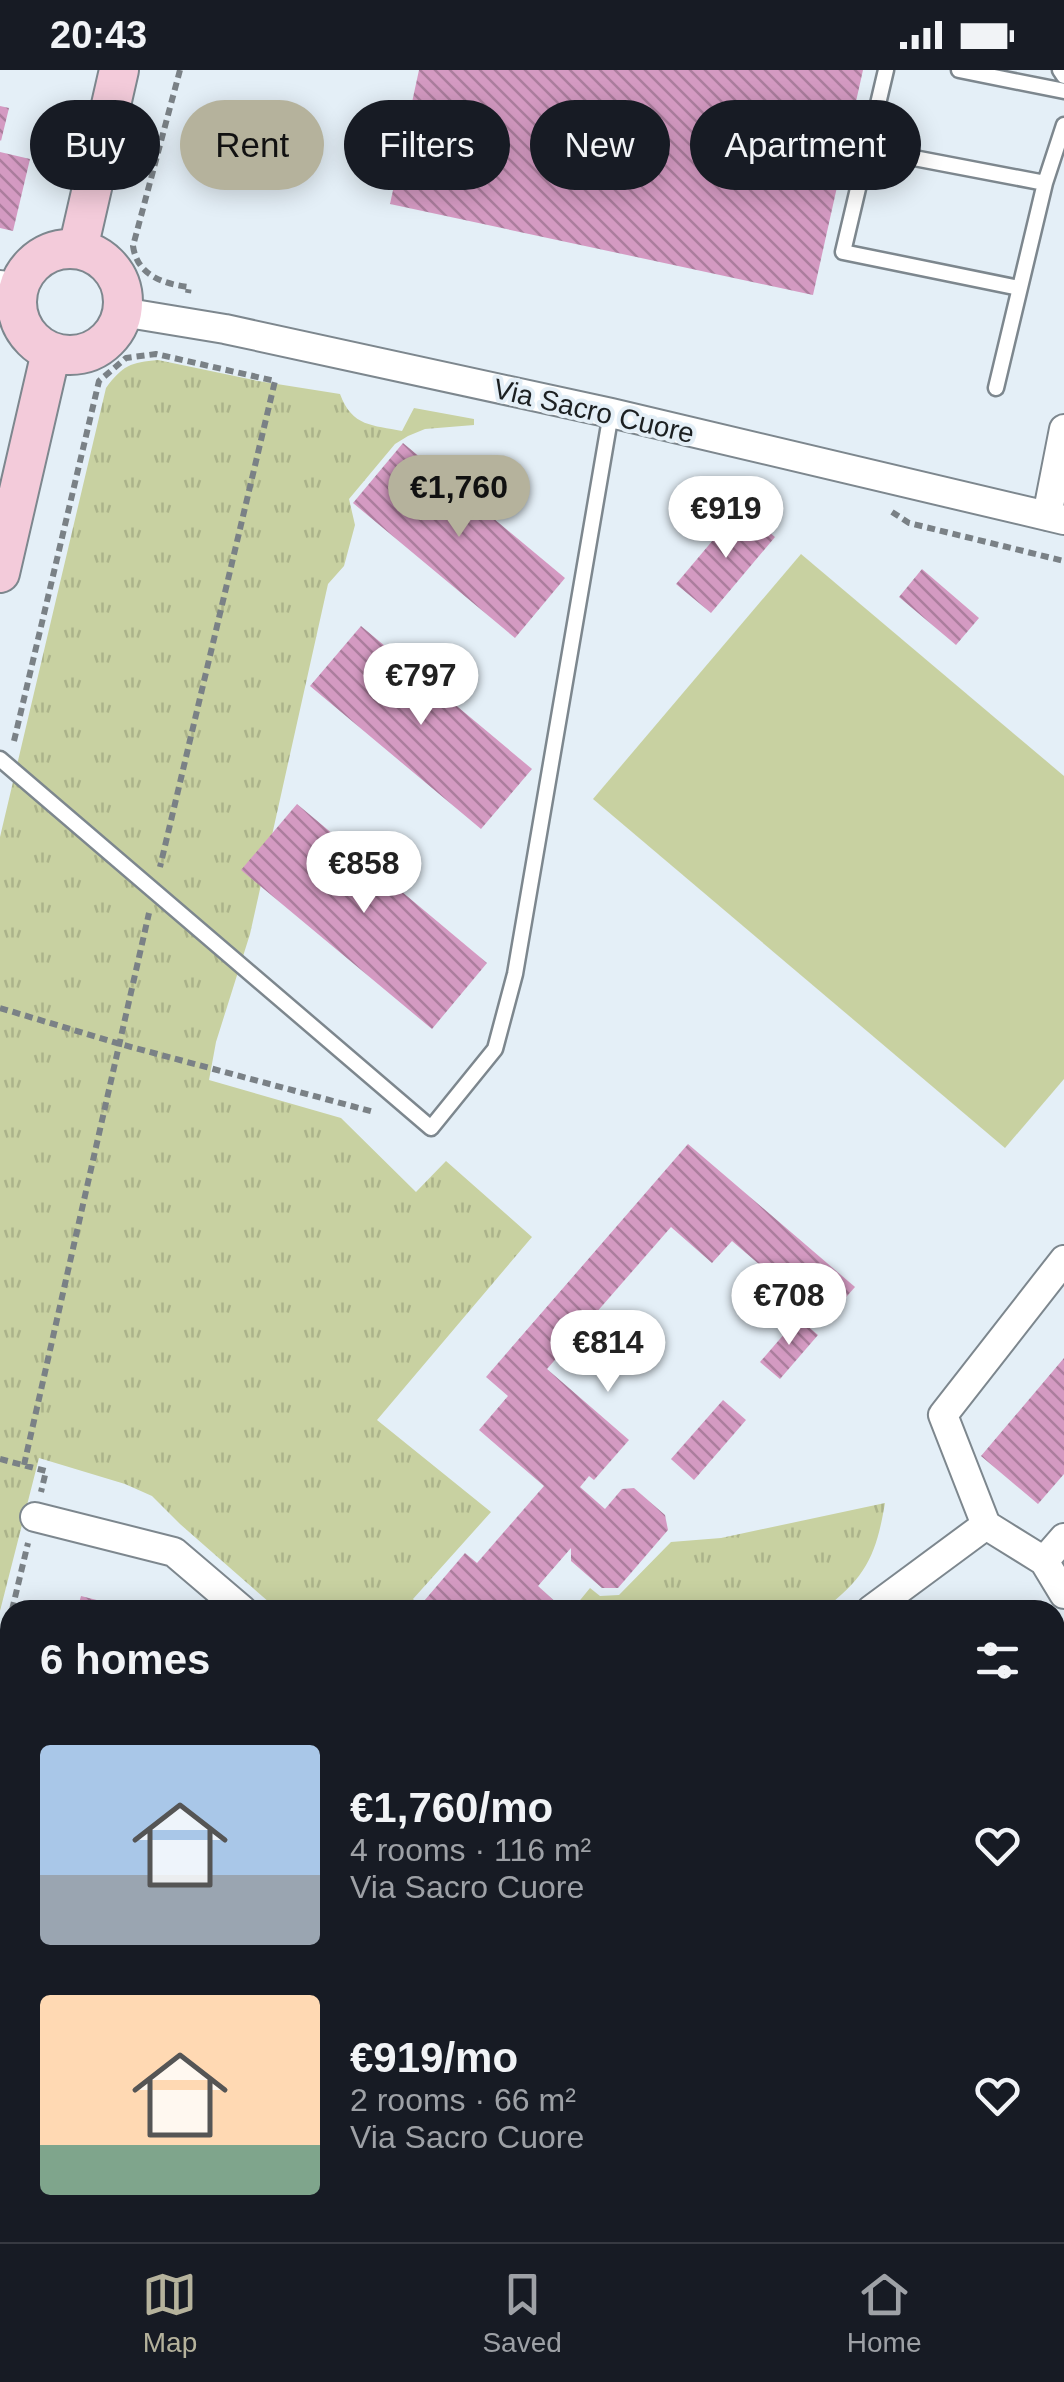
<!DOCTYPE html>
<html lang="en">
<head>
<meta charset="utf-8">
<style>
  body { margin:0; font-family:Arial,sans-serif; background:#20242c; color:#f1f3f6; height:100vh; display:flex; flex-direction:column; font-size:38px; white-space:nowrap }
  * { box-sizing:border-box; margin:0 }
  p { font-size:32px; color:#9ea1a6 }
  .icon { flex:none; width:55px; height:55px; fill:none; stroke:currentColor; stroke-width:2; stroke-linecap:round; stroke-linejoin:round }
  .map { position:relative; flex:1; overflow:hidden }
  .side { position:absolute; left:0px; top:1530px; width:1065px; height:642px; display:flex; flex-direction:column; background:#171b24; border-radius:30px 30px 0 0; box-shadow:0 5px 25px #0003 }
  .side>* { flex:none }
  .guide { position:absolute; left:30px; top:30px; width:1005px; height:90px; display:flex; gap:20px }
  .price { position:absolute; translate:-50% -85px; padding:0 22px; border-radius:35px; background:#fff; color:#222; font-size:32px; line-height:65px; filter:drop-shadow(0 2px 5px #0008) }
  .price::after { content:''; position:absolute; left:50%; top:60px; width:30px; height:22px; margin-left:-15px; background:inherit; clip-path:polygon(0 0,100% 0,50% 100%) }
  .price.current { background:#b5b29c; color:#111 }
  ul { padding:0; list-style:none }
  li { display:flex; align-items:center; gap:30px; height:250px; padding:0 40px }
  li span { display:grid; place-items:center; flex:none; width:280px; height:200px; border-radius:10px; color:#555 }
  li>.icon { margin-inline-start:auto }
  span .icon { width:120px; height:120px; fill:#fffc; stroke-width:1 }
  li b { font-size:42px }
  h2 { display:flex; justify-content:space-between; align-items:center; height:120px; padding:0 40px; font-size:42px }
  .chip { padding:0 35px; border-radius:45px; background:#171b24; box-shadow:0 5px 25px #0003; font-size:35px; line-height:90px }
  .chip.current { background:#b5b29c; color:#111 }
  .status { display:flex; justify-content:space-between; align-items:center; height:70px; padding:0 50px; background:#171b24; direction:ltr }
  .status svg { height:28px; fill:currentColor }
  .menu { display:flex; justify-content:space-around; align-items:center; height:140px; border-top:2px solid #363941; background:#171b24; font-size:28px; color:#9ea1a6 }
  .menu a { display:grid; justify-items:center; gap:5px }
  .menu .current { color:#b5b29c }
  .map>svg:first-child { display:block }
  .grass { fill:url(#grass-tufts) }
  .pitch { fill:#c8d1a1 }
  .building { fill:url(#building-back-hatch) }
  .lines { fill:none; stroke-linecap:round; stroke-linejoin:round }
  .lane-casing { stroke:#7d878e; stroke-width:19 }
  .street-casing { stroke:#7d878e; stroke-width:32 }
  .secondary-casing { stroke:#7d878e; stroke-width:42 }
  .path { stroke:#7a8186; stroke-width:6; stroke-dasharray:8 5; stroke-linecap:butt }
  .lane { stroke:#fff; stroke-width:14 }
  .street { stroke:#fff; stroke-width:28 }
  .secondary { stroke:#f3cbda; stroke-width:38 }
  .labels { text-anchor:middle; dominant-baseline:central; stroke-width:8; stroke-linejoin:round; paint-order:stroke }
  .street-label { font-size:28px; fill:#1c2022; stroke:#e4eff7 }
</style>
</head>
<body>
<div class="status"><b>20:43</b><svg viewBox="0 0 49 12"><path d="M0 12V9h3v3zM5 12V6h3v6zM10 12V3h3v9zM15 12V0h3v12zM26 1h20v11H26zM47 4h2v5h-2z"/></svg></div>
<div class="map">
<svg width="1064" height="2172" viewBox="0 0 1064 2172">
  <defs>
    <pattern id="grass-tufts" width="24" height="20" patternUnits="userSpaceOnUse" patternTransform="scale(2.5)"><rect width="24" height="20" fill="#c8d1a1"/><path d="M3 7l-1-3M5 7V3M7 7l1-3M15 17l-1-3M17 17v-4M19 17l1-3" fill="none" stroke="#abb38a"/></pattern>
    <pattern id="building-back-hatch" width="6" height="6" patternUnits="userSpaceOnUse" patternTransform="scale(2.5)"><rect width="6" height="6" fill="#d49ac2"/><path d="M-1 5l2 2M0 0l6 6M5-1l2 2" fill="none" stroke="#ab7d9d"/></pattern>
  </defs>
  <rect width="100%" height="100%" fill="#e4eff7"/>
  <path class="grass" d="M 158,290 L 258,311 L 340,324 C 352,357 373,355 402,361 L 414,338 L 474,349 L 474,355 L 425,359 L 408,366 L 395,374 L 349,429 L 355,455 L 344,496 L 328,514 L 250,864 L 216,972 L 209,1010 L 341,1048 L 416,1122 L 446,1091 L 532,1167 L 377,1350 L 491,1442 L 413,1529 L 423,1540 L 278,1540 L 180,1454 L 152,1426 L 125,1414 L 39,1388 L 0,1541 L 0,767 L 106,318 C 122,296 131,292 158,290 Z
    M 885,1433 C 876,1486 866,1507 823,1540 L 572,1540 L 590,1518 L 600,1526 L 619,1525 L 671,1472 L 721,1468 Z
    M 10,1957 L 10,2041 L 0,2067 L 0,1959 Z"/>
  <path class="pitch" d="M 801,484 L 1064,706 L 1064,1009 L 1005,1078 L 593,729 Z"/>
  <path class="building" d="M 419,0 L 863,0 L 813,225 L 390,134 Z
    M 0,36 L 9,38 L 1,71 L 0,70 Z
    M 0,82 L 30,89 L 13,161 L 0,158 Z
    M 403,373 L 565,508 L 515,568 L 353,433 Z
    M 740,438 L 775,467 L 711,543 L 676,514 Z
    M 922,499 L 979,548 L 956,575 L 899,527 Z
    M 361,556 L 532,699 L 481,759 L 310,616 Z
    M 297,734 L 487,893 L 432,959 L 241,800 Z
    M 688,1074 L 855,1217 L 825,1251 L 732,1171 L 712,1193 L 671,1157 L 547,1299 L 629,1370 L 594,1410 L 589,1406 L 580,1417 L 605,1439 L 622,1419 L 634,1418 L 665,1445 L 668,1460 L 618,1518 L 602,1518 L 571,1491 L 571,1478 L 538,1516 L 559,1535 L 555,1540 L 474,1540 L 469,1536 L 466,1540 L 434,1540 L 424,1531 L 465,1483 L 477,1493 L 544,1416 L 479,1360 L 508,1326 L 486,1307 Z
    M 798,1248 L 818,1265 L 780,1309 L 760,1292 Z
    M 1064,1288 L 1064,1404 L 1038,1434 L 981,1386 Z
    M 723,1330 L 746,1350 L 694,1410 L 671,1389 Z
    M 81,1526 L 132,1539 L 132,1540 L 77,1540 Z
    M 1064,1633 L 1064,1740 L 1055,1726 L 1055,1638 Z
    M 9,1765 L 10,1765 L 10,1852 L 0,1850 L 2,1831 L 0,1830 L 0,1799 Z
    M 1055,1893 L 1064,1907 L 1064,1966 L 1055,1951 Z
    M 1055,1980 L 1064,1994 L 1064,2049 L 1055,2055 Z
    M 7,2066 L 10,2067 L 10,2162 L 55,2162 L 51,2172 L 0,2172 L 0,2085 Z
    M 135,2162 L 200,2162 L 197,2172 L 132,2172 Z
    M 466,2162 L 506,2162 L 503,2172 L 464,2172 Z
    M 670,2162 L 730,2162 L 728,2172 L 668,2172 Z"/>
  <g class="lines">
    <defs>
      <path id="lane" d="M 886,0 L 843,182 L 1019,218
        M 959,0 L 1064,21
        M 1060,0 L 1064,6
        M 867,79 L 1045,113
        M 996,318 L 1045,113 L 1064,55
        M 0,689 L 431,1058 L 495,979 L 515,904 L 611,343"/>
      <path id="street" d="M 0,215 L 17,219
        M 122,242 L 225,259 L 611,343 L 1064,450
        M 1047,446 L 1064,359
        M 35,1447 L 174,1482 L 242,1540
        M 986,1455 L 1044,1491 L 1064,1524
        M 1044,1491 L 1064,1468
        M 871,1540 L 986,1455 L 943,1345 L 1064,1190
        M 0,1903 L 10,1911
        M 1044,2162 L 1050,2172"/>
      <path id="secondary" d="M17 232a53 53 0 1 1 106 0a53 53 0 1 1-106 0Z
        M 78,179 L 119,0
        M 0,503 L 51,282"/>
    </defs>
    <use href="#lane" class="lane-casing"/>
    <use href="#street" class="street-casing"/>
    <use href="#secondary" class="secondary-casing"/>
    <path class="path" d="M 180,0 L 133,176 C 137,205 163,214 189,217 L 188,223
      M 892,442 L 909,453 L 1064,491
      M 14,671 L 99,311 L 126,288 L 156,284 L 275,311 L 160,797
      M 0,938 L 120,974 L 374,1042
      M 0,1389 L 46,1401 L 41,1422
      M 24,1395 L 149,843
      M 12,1540 L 28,1473
      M 0,1590 L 10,1549
      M 0,1972 L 10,1960"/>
    <use href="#lane" class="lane"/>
    <use href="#street" class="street"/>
    <use href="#secondary" class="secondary"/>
  </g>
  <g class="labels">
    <g class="street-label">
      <text transform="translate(594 341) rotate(13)">Via Sacro Cuore</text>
    </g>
  </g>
</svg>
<b class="price current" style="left:459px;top:470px">€1,760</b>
<b class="price" style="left:726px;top:491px">€919</b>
<b class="price" style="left:421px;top:658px">€797</b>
<b class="price" style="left:364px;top:846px">€858</b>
<b class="price" style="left:789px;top:1278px">€708</b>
<b class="price" style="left:608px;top:1325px">€814</b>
<div class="guide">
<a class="chip">Buy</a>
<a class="chip current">Rent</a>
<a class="chip">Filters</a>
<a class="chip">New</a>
<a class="chip">Apartment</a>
</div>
<section class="side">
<h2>6 homes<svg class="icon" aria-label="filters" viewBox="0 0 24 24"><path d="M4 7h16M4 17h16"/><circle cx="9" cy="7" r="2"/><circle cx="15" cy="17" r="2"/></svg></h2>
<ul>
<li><span style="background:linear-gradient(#a9c7e8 65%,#9aa5b1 0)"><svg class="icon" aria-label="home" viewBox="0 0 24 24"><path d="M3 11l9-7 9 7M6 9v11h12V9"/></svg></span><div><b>€1,760/mo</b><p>4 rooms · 116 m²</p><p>Via Sacro Cuore</p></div><svg class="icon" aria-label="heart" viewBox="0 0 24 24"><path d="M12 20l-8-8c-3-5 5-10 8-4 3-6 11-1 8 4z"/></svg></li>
<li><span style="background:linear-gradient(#ffd9b3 75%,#7fa58c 0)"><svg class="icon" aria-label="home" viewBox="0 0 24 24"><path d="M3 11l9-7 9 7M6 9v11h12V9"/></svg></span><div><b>€919/mo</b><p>2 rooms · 66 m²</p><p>Via Sacro Cuore</p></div><svg class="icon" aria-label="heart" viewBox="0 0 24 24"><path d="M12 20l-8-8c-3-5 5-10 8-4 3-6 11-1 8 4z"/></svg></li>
</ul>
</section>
</div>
<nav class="menu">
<a class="current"><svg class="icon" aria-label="map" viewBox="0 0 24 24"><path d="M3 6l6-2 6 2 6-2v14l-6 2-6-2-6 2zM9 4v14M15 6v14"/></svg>Map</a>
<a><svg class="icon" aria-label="saved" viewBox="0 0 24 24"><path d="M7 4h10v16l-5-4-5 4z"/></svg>Saved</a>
<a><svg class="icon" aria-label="home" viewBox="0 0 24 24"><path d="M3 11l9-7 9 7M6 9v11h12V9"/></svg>Home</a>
</nav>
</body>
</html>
